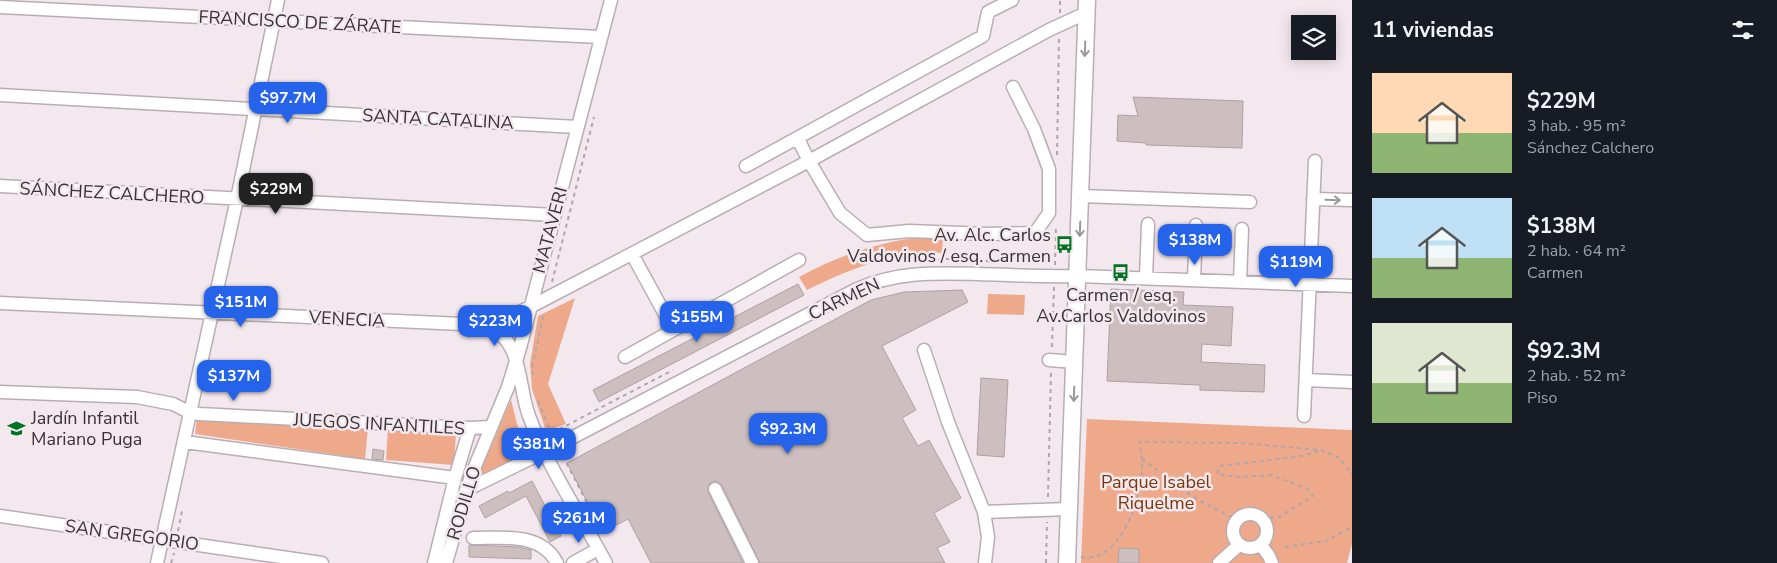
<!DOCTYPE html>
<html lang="es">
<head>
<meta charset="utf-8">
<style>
  body { margin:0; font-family:"Nunito Sans",sans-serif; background:#242831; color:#f1f3f6; height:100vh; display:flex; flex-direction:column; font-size:19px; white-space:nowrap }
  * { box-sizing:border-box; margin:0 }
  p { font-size:16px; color:#9ea1a6 }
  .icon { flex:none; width:28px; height:28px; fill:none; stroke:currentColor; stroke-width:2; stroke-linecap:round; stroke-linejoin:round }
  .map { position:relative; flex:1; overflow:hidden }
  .side { display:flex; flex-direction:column; background:#171b24; width:425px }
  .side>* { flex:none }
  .fabs { position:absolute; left:1291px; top:15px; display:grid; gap:10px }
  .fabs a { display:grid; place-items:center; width:45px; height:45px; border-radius:0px; background:#171b24; box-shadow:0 2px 12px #0003; font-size:25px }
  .price { position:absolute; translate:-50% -42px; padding:0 11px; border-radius:10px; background:#2563eb; color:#fff; font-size:16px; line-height:32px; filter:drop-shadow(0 1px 2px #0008) }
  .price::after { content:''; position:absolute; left:50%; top:30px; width:15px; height:11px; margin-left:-8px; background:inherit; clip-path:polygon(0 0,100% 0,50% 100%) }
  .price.on { background:#222; color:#fff }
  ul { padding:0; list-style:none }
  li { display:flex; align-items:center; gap:15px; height:125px; padding:0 20px }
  li span { display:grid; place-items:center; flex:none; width:140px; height:100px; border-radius:0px; color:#555 }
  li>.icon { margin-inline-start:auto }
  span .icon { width:60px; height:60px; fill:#fffc; stroke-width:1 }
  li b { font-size:21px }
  h2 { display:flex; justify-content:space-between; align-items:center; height:60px; padding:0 20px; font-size:21px }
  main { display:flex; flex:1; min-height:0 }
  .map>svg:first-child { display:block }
  .green { fill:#eda989 }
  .building { fill:#cdbebf; stroke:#afa1a1 }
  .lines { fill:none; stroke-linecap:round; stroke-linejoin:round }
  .minor-casing { stroke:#b9adb4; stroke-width:15 }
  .major-casing { stroke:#b9adb4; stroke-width:19 }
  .path { stroke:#afa6ac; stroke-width:2; stroke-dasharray:4 4; stroke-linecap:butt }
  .minor { stroke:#fff; stroke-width:12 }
  .major { stroke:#fff; stroke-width:16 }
  .oneway { stroke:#9b989a }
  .labels { text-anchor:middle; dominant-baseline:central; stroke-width:5; stroke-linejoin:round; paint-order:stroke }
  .street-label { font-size:18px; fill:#373235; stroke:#f4e8ef }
  .poi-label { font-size:18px; fill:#373235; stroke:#f4e8ef; text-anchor:end }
  .park-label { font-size:18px; fill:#7c3609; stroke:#f4e8ef }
</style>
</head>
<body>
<main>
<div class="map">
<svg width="1352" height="563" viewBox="0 0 1352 563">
  <rect width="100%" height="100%" fill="#f4e8ef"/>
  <path class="green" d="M 914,238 L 943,238 L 942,253 C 893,251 850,269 807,290 L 799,277 C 835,257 873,244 914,238 Z
    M 988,294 L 1025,295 L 1024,315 L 987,314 Z
    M 575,298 L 548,384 L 566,424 L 546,431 L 532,389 L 530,364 L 538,316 Z
    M 511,400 L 517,424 L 528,453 L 478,477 Z
    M 197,418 L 368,428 L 365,459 L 195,434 Z
    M 1087,419 L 1352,430 L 1352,544 L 1347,563 L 1081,563 Z
    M 388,428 L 456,433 L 454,465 L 386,460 Z"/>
  <path class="building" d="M 1133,97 L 1243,101 L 1242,148 L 1146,145 L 1146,143 L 1117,141 L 1118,115 L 1138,116 Z
    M 798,284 L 804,295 L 599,402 L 593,390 Z
    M 1111,289 L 1184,292 L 1183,305 L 1233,307 L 1231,346 L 1202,344 L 1201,362 L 1265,365 L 1264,392 L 1200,390 L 1200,385 L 1107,381 Z
    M 962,290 L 968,302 L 882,346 L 916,410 L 902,418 L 918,446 L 929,440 L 961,498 L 934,513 L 950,542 L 937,548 L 945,563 L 760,563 L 722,485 L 716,481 L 709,484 L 708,492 L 743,563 L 651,563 L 628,519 L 603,532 L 567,463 L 871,300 L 904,292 Z
    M 981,378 L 1008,380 L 1004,457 L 977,455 Z
    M 373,449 L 384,451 L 383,460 L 372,459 Z
    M 532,481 L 561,536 L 550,542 L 526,496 L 485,518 L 479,506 L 508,491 L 509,493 Z
    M 469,545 L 519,547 L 531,550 L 531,559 L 469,557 Z
    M 1119,548 L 1139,549 L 1139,563 L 1118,563 Z"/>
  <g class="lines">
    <defs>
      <path id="minor" d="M 0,7 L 600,37
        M 0,95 L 577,127
        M 798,139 L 809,161 L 840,213 L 867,235 L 909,231 L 987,234 L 1035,233 L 1049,213 L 1049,169 L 1034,129 L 1013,87
        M 746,166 L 983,36 L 988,12 L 1012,0
        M 0,186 L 554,215
        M 1081,196 L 1250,202
        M 1313,199 L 1352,200
        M 632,254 L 673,329
        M 1146,278 L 1148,224
        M 1194,280 L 1196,225
        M 1240,282 L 1242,229
        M 0,303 L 484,325 L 505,319 L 530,307 L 809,161 L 1049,30 L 1086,13
        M 484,325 C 524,338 517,384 529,416 C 548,468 580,514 606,563
        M 924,350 L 948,422 L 984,512
        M 625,357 L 799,260
        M 1049,360 L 1075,362
        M 1306,380 L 1352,382
        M 0,392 L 137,397 L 173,404 L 191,413 L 200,414 L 470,428 L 490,427
        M 1304,416 L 1315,161
        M 185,442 L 455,478
        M 715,489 L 752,563
        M 466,490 L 558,445 L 857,289 C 898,271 934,273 978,274 C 1011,275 1045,277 1078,276 L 1352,286
        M1233 531a17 17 0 1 1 34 0a17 17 0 1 1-34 0Z
        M 0,516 L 322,563
        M 473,538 C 503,538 541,532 557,563
        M 1261,545 L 1269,556 L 1272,563
        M 157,563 L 237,199 L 278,0
        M 434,563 L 455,478 L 470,428
        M 446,563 L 471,476 L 508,387 L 520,348 L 611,0
        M 573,563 L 598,549
        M 985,563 L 988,537 L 984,512 L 1069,509
        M 1219,563 L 1239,545"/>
      <path id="major" d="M 1067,563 L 1087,0"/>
    </defs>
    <use href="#minor" class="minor-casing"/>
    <use href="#major" class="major-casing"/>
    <path class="path" d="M 1060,13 L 1060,0
      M 1057,155 L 1059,37
      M 906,263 L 947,259 L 1026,263
      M 1055,265 L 1056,225
      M 552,282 L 594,117
      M 1052,347 L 1054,287
      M 533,375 L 532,368 L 544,313
      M 538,401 L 552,434
      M 552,433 L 673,370
      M 563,456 L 587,503
      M 1142,459 L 1198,500 L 1237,520
      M 1048,497 L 1051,372
      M 1262,519 L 1279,517 L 1313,496 L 1308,489 L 1271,475 L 1241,477 L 1217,474 L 1220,466 L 1302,456 L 1318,451
      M 178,531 L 182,511
      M 1285,547 L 1326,541 L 1352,527
      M 1081,557 C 1085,557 1089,558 1093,557 C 1124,551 1141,497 1142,470 C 1143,461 1141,451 1139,442 L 1242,443 L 1321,450 L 1340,458 L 1352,475
      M 171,563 L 174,553
      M 1046,563 L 1047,522"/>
    <use href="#minor" class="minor"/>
    <use href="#major" class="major"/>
  </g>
  <defs><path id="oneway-shaft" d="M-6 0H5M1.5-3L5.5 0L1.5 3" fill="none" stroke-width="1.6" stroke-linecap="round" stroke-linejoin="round" transform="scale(1.25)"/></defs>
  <g class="oneway">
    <use href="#oneway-shaft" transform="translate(1085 49) rotate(92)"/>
    <use href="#oneway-shaft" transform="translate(1333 200) rotate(2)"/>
    <use href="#oneway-shaft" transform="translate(1080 229) rotate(92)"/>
    <use href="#oneway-shaft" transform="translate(1074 394) rotate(92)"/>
  </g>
  <defs>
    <symbol id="bus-bare" viewBox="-9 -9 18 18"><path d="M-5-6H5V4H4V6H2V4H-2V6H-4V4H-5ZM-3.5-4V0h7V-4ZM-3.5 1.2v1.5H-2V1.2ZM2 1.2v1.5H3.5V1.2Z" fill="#017124" stroke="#f4e8ef" stroke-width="2.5" paint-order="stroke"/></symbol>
    <symbol id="school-bare" viewBox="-9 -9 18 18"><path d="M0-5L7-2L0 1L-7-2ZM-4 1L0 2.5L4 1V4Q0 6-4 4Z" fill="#017124" stroke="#f4e8ef" stroke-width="2.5" paint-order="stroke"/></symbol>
  </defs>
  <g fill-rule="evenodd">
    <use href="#bus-bare" x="1052" y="232" width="25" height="25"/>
    <use href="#bus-bare" x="1108" y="260" width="25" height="25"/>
    <use href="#school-bare" x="4" y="416" width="25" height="25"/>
  </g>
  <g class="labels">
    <g class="street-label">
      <text transform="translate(300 22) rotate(3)">FRANCISCO DE ZÁRATE</text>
      <text transform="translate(438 119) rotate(3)">SANTA CATALINA</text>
      <text transform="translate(112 193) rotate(3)">SÁNCHEZ CALCHERO</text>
      <text transform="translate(550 230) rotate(-75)">MATAVERI</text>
      <text transform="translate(844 299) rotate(-25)">CARMEN</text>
      <text transform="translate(347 319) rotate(3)">VENECIA</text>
      <text transform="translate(379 424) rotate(3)">JUEGOS INFANTILES</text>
      <text transform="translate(464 503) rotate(-73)">RODILLO</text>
      <text transform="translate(132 535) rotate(8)">SAN GREGORIO</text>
    </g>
    <g class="poi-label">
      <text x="1051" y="235">Av. Alc. Carlos<tspan x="1051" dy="21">Valdovinos / esq. Carmen</tspan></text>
      <text x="1121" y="295" text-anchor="middle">Carmen / esq.<tspan x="1121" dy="21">Av.Carlos Valdovinos</tspan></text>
      <text x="31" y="418" text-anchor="start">Jardín Infantil<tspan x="31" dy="21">Mariano Puga</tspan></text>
    </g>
    <g class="park-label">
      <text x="1156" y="482">Parque Isabel<tspan x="1156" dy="21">Riquelme</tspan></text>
    </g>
  </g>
</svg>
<div class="fabs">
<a><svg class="icon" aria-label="layers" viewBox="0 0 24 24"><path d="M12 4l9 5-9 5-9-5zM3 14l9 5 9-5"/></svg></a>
</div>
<b class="price" style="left:288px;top:124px">$97.7M</b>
<b class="price on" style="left:276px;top:215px">$229M</b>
<b class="price" style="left:1195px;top:266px">$138M</b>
<b class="price" style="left:1296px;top:288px">$119M</b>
<b class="price" style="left:241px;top:328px">$151M</b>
<b class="price" style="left:697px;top:343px">$155M</b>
<b class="price" style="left:495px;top:347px">$223M</b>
<b class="price" style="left:234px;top:402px">$137M</b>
<b class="price" style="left:788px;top:455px">$92.3M</b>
<b class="price" style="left:539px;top:470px">$381M</b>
<b class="price" style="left:579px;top:544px">$261M</b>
</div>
<section class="side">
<h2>11 viviendas<svg class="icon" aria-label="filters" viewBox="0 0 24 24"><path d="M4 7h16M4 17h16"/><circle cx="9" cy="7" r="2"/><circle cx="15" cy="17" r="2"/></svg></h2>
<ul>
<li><span style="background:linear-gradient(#ffd9b3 60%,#8fb573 0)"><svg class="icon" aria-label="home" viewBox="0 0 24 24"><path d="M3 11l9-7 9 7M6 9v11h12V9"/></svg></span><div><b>$229M</b><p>3 hab. · 95 m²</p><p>Sánchez Calchero</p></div></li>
<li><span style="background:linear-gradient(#bfe0f5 60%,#8fb573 0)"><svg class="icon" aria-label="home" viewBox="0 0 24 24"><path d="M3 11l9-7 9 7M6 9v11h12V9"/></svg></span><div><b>$138M</b><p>2 hab. · 64 m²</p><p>Carmen</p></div></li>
<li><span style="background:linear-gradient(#dfe7d0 60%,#8fb573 0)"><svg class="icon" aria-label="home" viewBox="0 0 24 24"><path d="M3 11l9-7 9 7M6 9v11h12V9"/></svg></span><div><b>$92.3M</b><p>2 hab. · 52 m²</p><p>Piso</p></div></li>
</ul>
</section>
</main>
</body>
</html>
